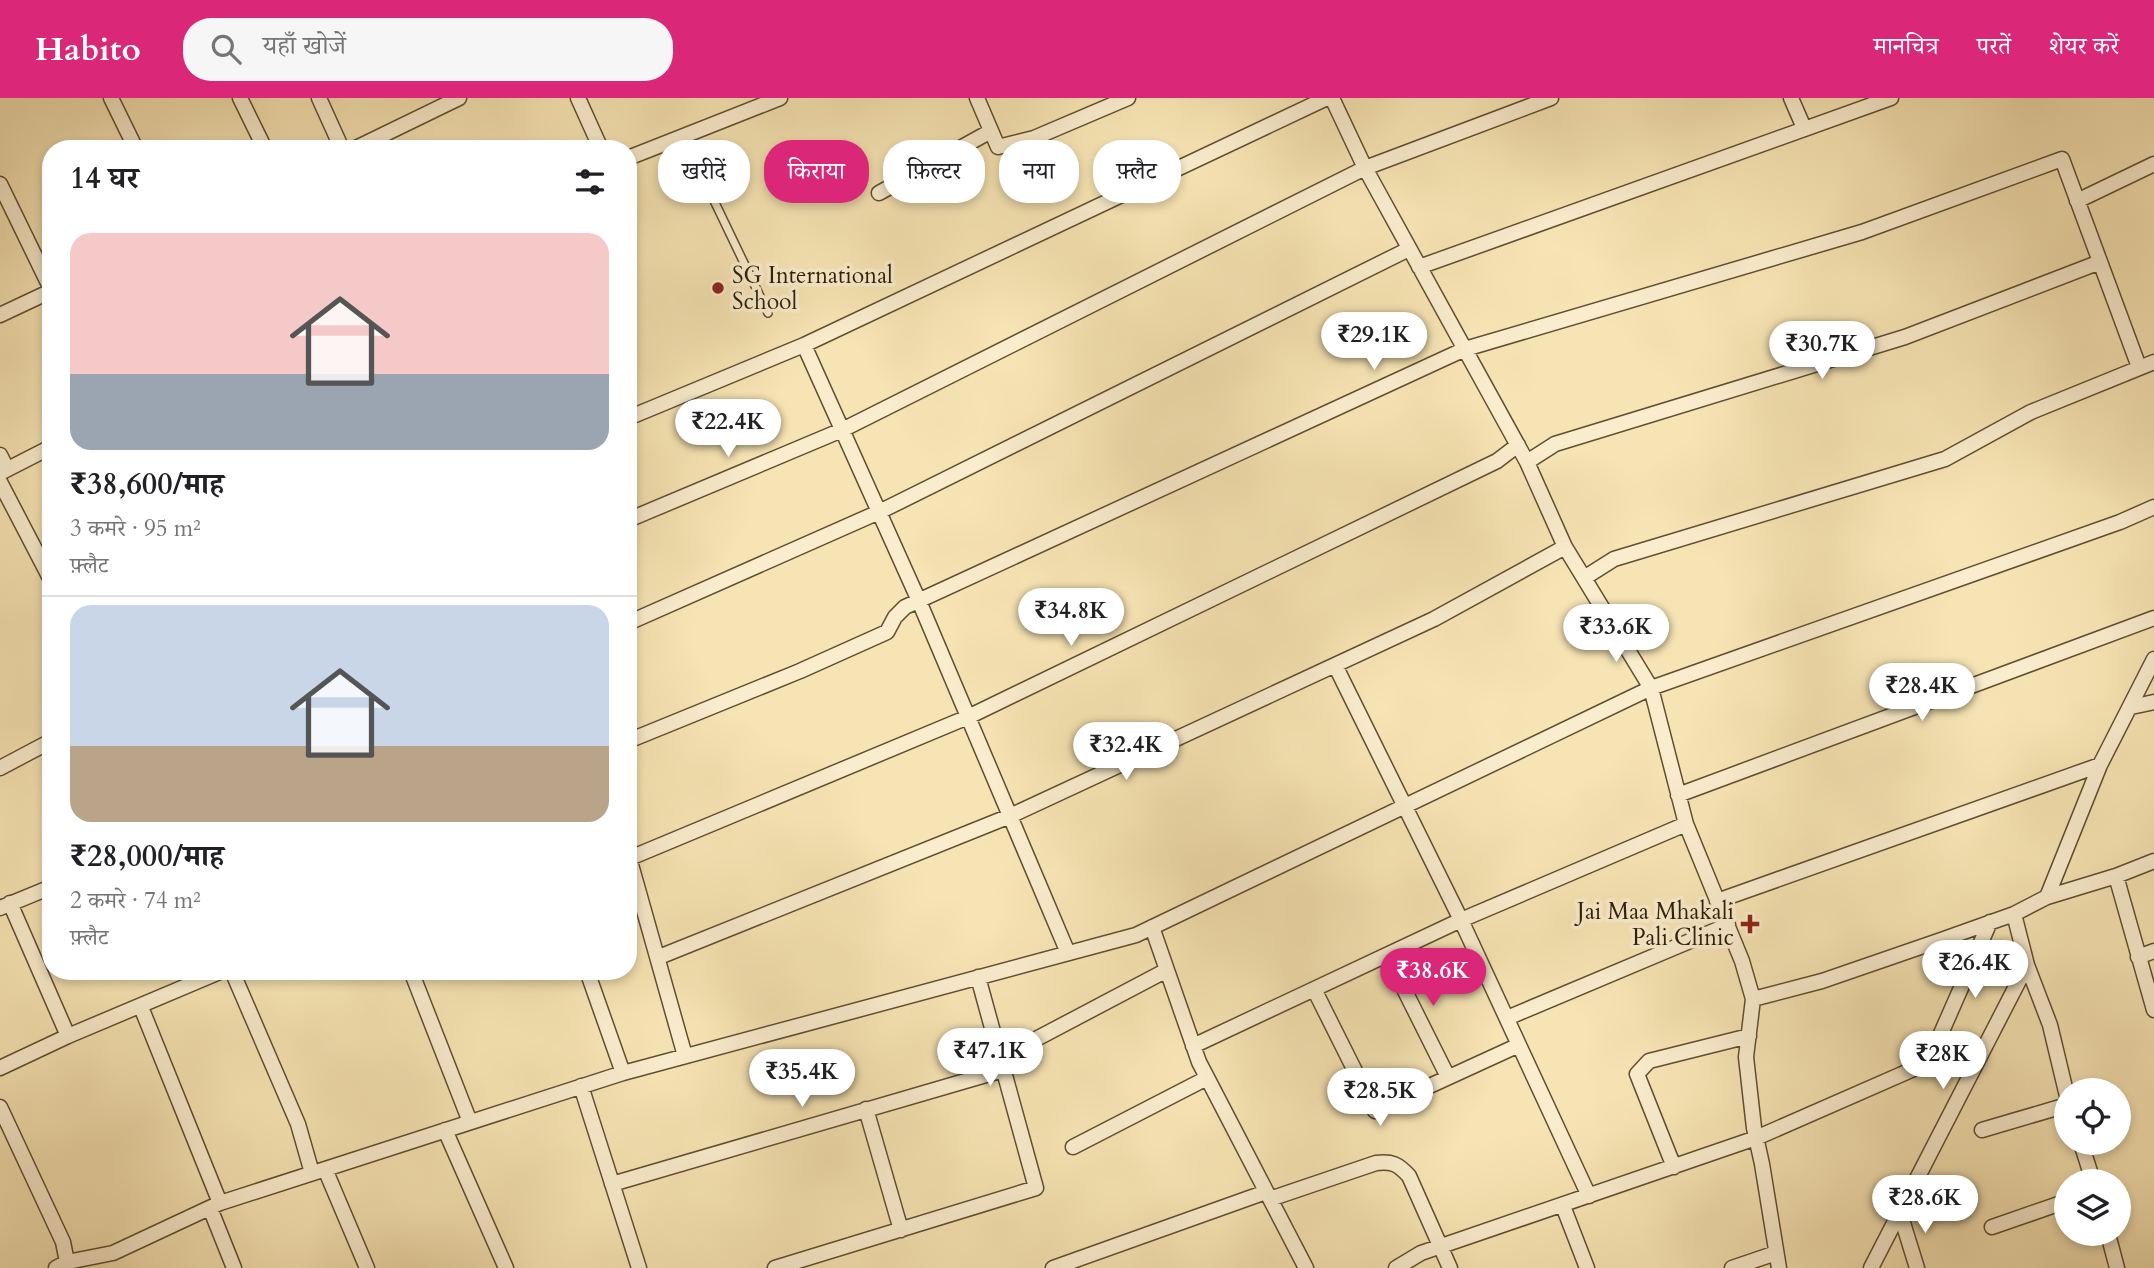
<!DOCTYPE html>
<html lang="hi">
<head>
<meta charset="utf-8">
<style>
  body { margin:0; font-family:Cardo,"Noto Serif Devanagari",serif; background:#f6f6f6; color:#202124; height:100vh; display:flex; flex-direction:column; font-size:26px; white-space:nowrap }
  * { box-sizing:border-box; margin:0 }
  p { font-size:23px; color:#757577 }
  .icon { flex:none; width:38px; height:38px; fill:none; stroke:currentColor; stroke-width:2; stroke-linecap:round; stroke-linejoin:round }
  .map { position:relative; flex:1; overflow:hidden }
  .drawer { position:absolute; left:42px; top:42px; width:595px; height:840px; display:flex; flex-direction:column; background:#fff; border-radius:28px; box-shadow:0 4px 10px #0003 }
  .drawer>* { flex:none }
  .banner { position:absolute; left:658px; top:42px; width:665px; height:63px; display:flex; gap:14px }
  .tools { position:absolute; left:2054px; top:980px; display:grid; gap:14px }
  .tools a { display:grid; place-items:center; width:77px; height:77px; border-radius:50%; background:#fff; box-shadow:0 4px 10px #0003; font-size:35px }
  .price { position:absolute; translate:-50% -60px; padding:0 16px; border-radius:24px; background:#fff; color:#222; font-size:23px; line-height:46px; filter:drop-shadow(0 2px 4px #0008) }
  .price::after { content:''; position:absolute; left:50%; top:42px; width:21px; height:16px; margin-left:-10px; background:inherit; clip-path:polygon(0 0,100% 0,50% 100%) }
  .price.current { background:#db2777; color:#fff }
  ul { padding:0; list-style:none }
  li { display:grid; align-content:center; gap:14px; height:371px; padding:0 28px }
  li+li { border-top:2px solid #e0e0e0 }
  li span { display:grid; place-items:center; height:217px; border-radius:21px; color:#555 }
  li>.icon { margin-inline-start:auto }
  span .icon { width:126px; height:126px; fill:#fffc; stroke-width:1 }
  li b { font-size:30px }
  h2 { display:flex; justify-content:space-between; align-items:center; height:84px; padding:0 28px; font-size:30px }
  .pill { padding:0 24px; border-radius:28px; background:#fff; box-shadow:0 4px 10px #0003; font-size:24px; line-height:63px }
  .pill.current { background:#db2777; color:#fff }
  header { display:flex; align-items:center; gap:42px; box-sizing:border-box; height:98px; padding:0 35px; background:#db2777; color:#fff }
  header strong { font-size:33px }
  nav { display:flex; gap:38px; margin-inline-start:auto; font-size:24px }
  .search { width:490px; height:63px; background:#f6f6f6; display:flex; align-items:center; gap:18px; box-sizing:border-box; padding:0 24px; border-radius:28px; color:#757577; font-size:26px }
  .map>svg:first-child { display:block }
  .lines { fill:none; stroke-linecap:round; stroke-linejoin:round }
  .service-casing { stroke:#5f4e31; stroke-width:10 }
  .minor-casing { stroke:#5f4e31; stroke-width:17 }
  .service { stroke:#faedce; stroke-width:7 }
  .minor { stroke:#faedce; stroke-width:14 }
  .poi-dot { fill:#8f2418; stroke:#faedce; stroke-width:2.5 }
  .labels { text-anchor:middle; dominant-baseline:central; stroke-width:7; stroke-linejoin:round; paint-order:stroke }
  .poi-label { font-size:23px; fill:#2c1c05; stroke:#faedce; text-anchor:start }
</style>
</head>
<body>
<header>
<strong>Habito</strong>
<div class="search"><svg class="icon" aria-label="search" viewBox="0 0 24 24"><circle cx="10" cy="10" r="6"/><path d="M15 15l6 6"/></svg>यहाँ खोजें</div>
<nav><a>मानचित्र</a><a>परतें</a><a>शेयर करें</a></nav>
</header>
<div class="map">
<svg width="2154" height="1170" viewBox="0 0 2154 1170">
  <rect width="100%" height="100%" fill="#f7e4b4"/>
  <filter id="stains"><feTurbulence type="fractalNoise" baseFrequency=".00286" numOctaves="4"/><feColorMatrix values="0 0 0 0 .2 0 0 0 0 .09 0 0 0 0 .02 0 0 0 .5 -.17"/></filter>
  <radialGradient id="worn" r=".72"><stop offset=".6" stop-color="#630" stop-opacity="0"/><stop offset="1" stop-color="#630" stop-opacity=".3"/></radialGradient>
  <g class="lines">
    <defs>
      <path id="service" d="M 683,38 L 768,215"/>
      <path id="minor" d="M 111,0 L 136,51
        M 240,0 L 265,51
        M 319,0 L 342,51
        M 578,0 L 601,51
        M 977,0 L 998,49 L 1034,40 L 1128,0
        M 1332,0 L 1365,70 L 1527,364 L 1565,449 L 1651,590 L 1686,726 L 1742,863 L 1753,901 L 1746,959 L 1754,1030 L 1762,1066 L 1779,1170
        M 1791,0 L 1804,30
        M 354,51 L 459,0
        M 628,60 L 780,0
        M 0,86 L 51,191
        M 879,95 L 991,33
        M 2077,103 L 2154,66
        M 1419,169 L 1891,0
        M 0,217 L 51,193
        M 804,247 L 919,503 L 1068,855
        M 628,320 L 804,247 L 1327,0
        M 0,357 L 7,371
        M 1527,364 L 1555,346 L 1905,239 L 2100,164
        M 0,375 L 51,349
        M 0,384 L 51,482
        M 628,422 L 842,332 L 1365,70 L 1551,0
        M 1584,480 L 1614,461 L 1945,361 L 2031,314 L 2154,264
        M 628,525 L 879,414 L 1409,151
        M 1335,567 L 1461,822 L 1589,1098
        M 2131,609 L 2154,604
        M 628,643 L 800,573 L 887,534 L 895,519 L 905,509 L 1465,251 L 1862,134 L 2062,61 L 2139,269
        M 0,670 L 51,643
        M 1678,697 L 2154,520
        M 628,756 L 685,958
        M 630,760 L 968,619 L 1497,363 L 1518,347
        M 2116,778 L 2154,912
        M 2047,799 L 2100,667 L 2154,561
        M 1717,803 L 2100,667
        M 10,805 L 68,938
        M 0,810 L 51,789
        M 1152,829 L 1199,964 L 1306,1170
        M 1387,857 L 1448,979
        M 659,859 L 1010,718 L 1434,521 L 1565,449
        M 2138,859 L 2154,853
        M 2027,867 L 2050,927 L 2067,998
        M 232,873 L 298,1026 L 312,1075
        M 411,873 L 470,1024
        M 587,873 L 623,975
        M 1314,891 L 1375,1013 L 1519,947
        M 1753,901 L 1822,883 L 1941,842 L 2014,816 L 2047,799 L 2116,778 L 2154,763
        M 141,909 L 220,1105
        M 1507,920 L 1728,827
        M 1038,940 L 1167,872
        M 1193,948 L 1461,822 L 1686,726
        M 1928,965 L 1990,824
        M 0,970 L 68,938 L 222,873
        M 581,988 L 639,1170
        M 0,1009 L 63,1144 L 67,1164
        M 866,1011 L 901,1132
        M 445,1032 L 506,1170
        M 1982,1032 L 2067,1007
        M 2081,1045 L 2093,1083
        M 1073,1049 L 1207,980
        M 1674,1069 L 1637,976 L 1649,963 L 1749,938
        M 325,1071 L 367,1170
        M 612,1086 L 1003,972
        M 1270,1101 L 1376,1065 C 1392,1063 1398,1066 1409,1078 L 1450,1170
        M 1563,1108 L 1587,1170
        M 210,1110 L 234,1170
        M 1900,1115 L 1917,1170
        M 1992,1129 L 2067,1103
        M 2108,1136 L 2117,1170
        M 56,1170 L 67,1164 L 113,1155 L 220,1105 L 623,975 L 1136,837 L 1651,590 L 2120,424 L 2154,409
        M 775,1170 L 1036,1090 L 978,879
        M 1053,1170 L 1266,1094
        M 1396,1170 L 1421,1155 L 1756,1040 L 1941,959 L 1980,959
        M 1732,1170 L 1776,1155
        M 1871,1170 L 2027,867 L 2014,816"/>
    </defs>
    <use href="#service" class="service-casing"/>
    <use href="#minor" class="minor-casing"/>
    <use href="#service" class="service"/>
    <use href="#minor" class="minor"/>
  </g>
  <g class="poi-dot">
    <circle cx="718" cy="190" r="7"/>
    <path d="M1746.5 815.5h7v7h7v7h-7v7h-7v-7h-7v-7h7z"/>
  </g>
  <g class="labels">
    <g class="poi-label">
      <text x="732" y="177">SG International<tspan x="732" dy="26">School</tspan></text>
      <text x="1734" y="813" text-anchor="end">Jai Maa Mhakali<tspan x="1734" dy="26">Pali Clinic</tspan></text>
    </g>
  </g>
  <rect width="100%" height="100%" filter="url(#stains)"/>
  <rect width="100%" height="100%" fill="url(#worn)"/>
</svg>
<div class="tools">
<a><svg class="icon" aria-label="locate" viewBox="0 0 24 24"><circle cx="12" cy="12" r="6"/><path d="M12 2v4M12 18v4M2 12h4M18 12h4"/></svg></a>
<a><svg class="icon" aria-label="layers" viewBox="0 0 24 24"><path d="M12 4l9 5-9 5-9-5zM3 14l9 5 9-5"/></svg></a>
</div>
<b class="price" style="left:1374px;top:274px">₹29.1K</b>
<b class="price" style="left:1822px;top:283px">₹30.7K</b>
<b class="price" style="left:728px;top:361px">₹22.4K</b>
<b class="price" style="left:1071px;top:550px">₹34.8K</b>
<b class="price" style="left:1616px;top:566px">₹33.6K</b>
<b class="price" style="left:1922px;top:625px">₹28.4K</b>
<b class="price" style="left:1126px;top:684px">₹32.4K</b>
<b class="price" style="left:1975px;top:902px">₹26.4K</b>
<b class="price current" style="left:1433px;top:910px">₹38.6K</b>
<b class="price" style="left:990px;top:990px">₹47.1K</b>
<b class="price" style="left:1943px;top:993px">₹28K</b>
<b class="price" style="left:802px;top:1011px">₹35.4K</b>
<b class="price" style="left:1380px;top:1030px">₹28.5K</b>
<b class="price" style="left:1925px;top:1137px">₹28.6K</b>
<div class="banner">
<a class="pill">खरीदें</a>
<a class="pill current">किराया</a>
<a class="pill">फ़िल्टर</a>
<a class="pill">नया</a>
<a class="pill">फ़्लैट</a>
</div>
<section class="drawer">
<h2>14 घर<svg class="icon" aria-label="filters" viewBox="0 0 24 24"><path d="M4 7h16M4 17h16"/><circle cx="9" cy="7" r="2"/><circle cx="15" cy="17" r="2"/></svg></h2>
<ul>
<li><span style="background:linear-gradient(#f6c9c9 65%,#9aa5b1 0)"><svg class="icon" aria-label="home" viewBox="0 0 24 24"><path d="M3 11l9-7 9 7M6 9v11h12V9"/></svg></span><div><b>₹38,600/माह</b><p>3 कमरे · 95 m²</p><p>फ़्लैट</p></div></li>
<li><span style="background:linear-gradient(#c9d6e8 65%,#b9a48a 0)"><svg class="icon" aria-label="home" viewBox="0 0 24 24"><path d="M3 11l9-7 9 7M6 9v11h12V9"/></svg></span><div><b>₹28,000/माह</b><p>2 कमरे · 74 m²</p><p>फ़्लैट</p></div></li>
</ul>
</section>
</div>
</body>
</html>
